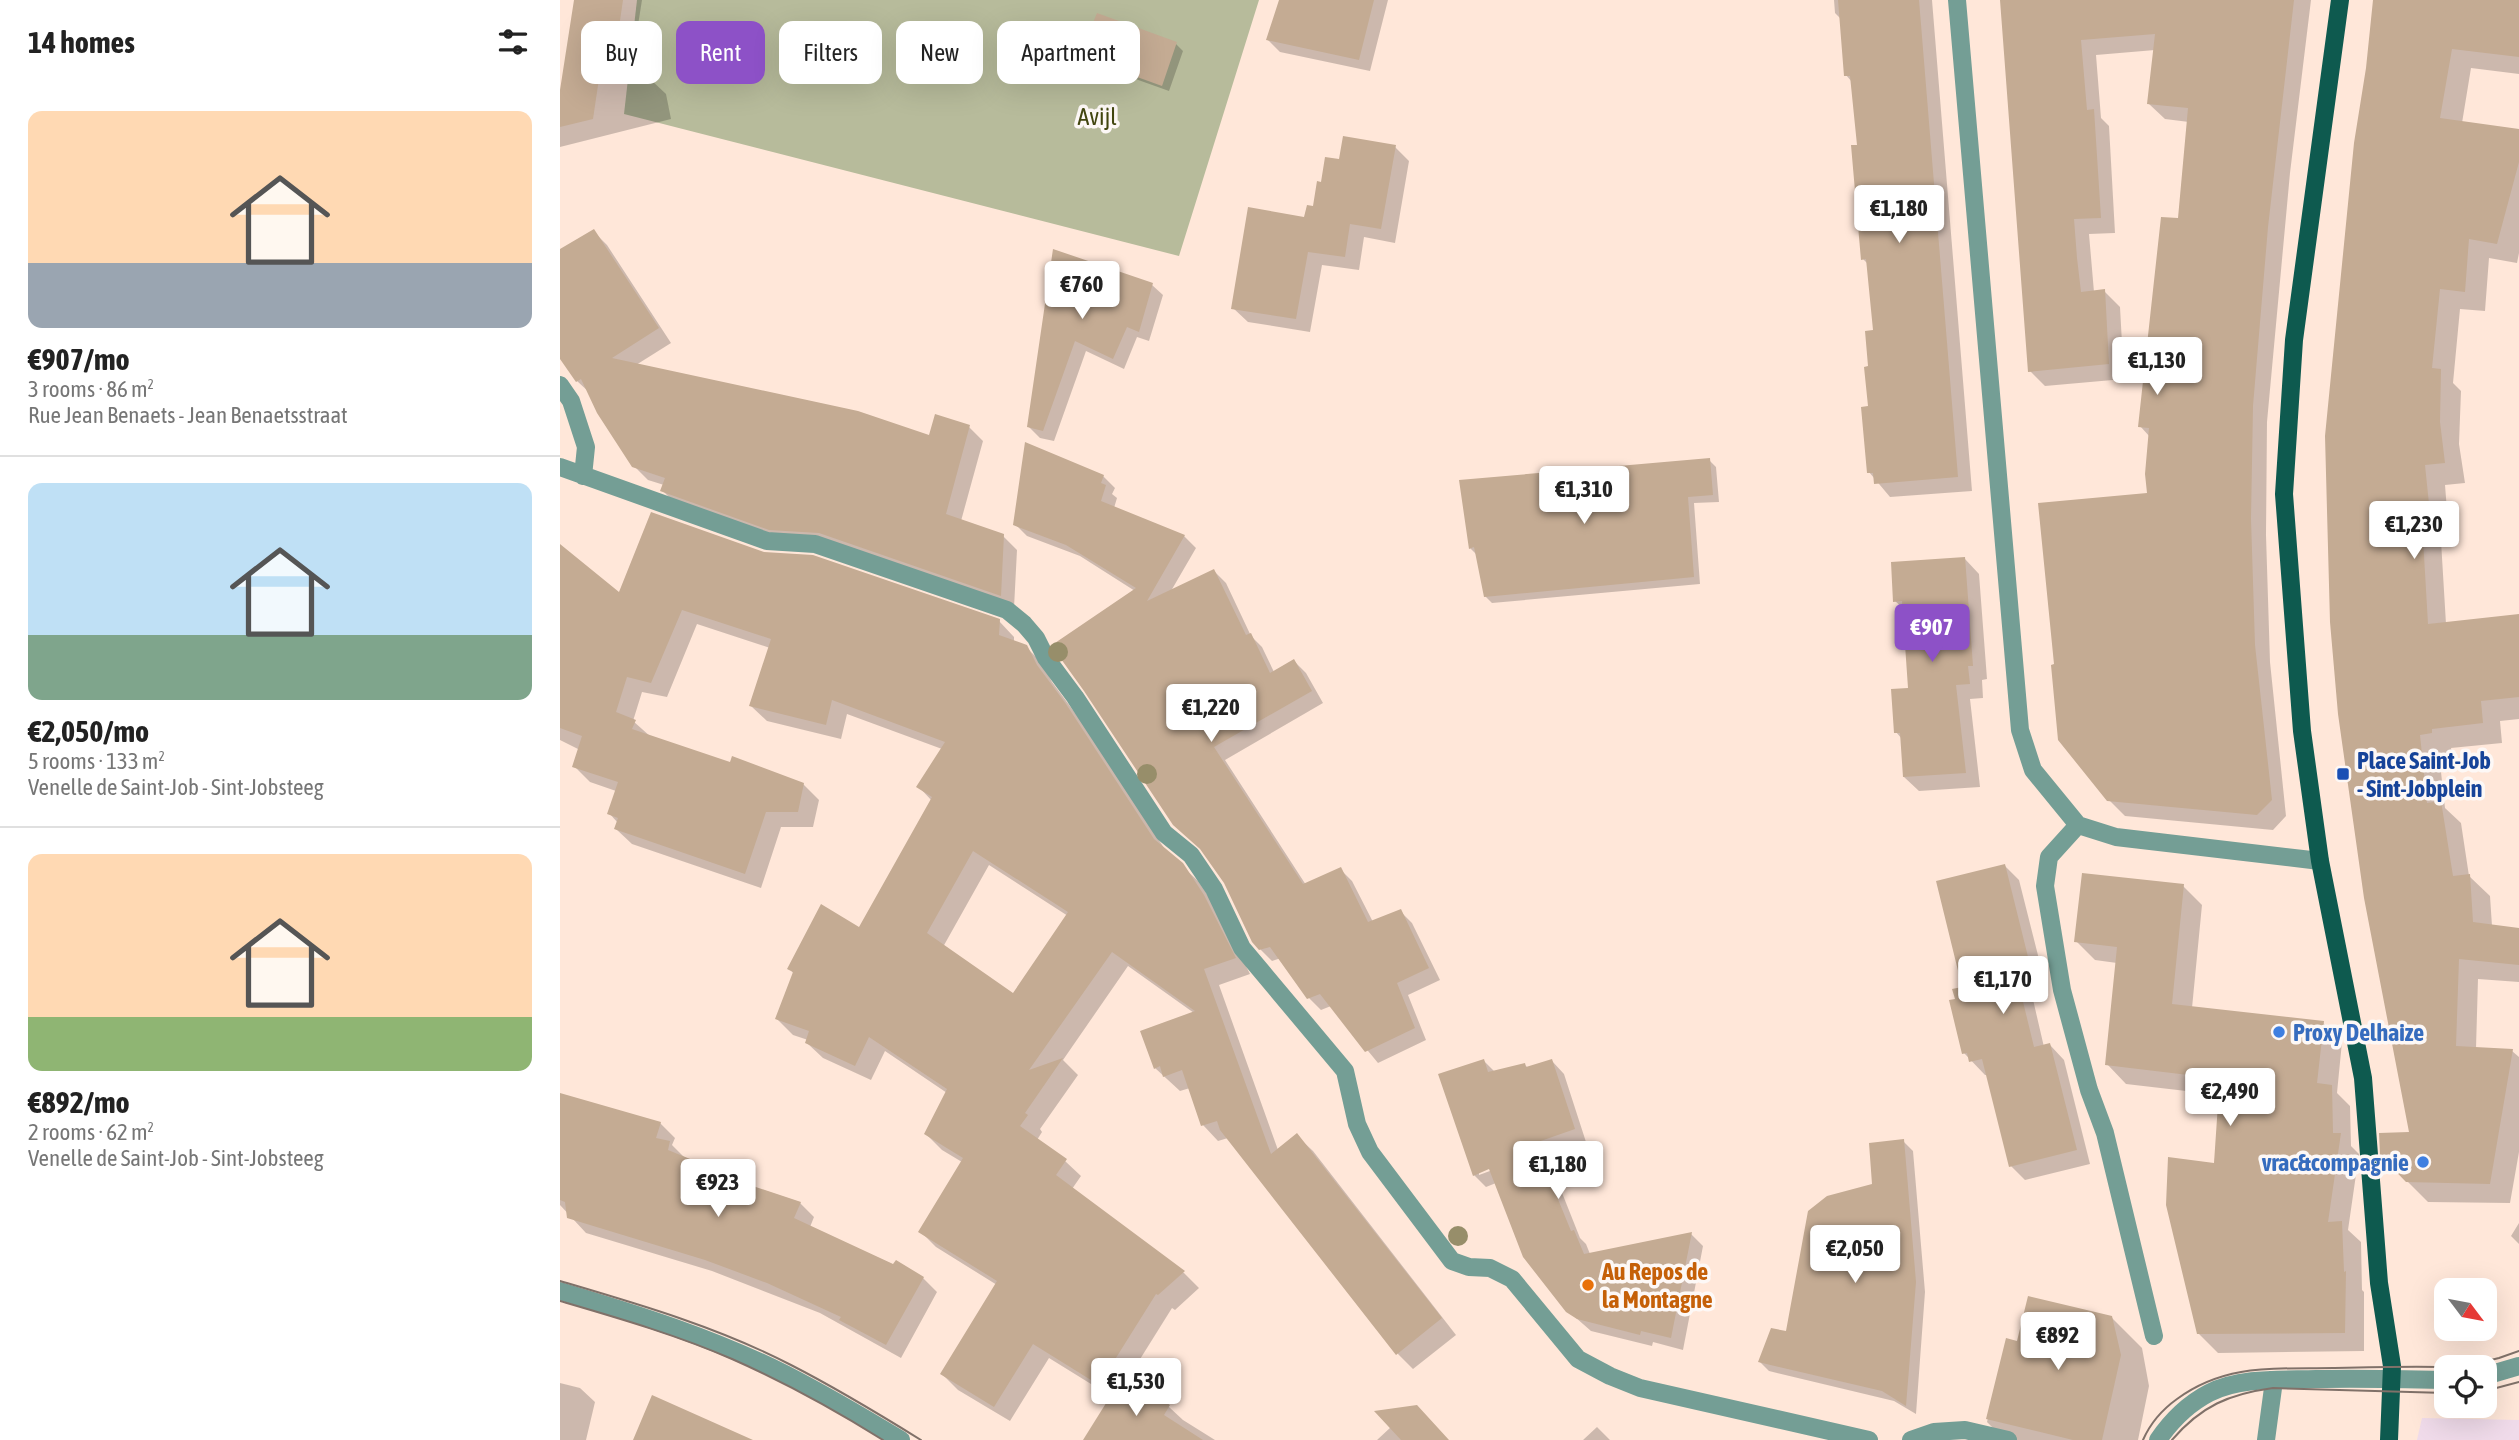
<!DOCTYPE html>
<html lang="en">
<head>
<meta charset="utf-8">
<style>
  body { margin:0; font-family:"Asap Condensed",sans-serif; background:#f2f2f2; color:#222; height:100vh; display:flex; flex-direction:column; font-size:26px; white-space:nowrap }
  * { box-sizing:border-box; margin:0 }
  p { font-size:23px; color:#767676 }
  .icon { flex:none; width:38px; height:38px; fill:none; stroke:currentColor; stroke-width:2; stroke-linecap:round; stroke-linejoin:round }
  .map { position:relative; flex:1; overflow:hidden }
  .details { display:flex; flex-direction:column; background:#fff; width:560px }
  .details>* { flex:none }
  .top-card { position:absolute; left:21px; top:21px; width:665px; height:63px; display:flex; gap:14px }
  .needle { width:46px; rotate:122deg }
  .controls { position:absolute; left:1874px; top:1278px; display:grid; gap:14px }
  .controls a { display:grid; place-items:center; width:63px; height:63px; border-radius:14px; background:#fff; box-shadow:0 7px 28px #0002; font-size:35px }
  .price { position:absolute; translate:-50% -60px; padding:0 16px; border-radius:7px; background:#fff; color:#222; font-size:23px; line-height:46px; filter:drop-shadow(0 2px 4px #0008) }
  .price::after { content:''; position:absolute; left:50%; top:42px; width:21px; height:16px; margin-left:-10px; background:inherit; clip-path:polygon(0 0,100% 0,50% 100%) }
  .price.on { background:#8d51c7; color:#fff }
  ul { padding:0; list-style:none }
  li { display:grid; align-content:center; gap:14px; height:371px; padding:0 28px }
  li+li { border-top:2px solid #e0e0e0 }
  li span { display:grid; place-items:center; height:217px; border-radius:14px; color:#555 }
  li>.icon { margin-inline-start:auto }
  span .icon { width:126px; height:126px; fill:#fffc; stroke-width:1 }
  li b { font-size:30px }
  h2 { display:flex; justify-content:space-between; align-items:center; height:84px; padding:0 28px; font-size:30px }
  .pill { padding:0 24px; border-radius:14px; background:#fff; box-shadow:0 7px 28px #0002; font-size:24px; line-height:63px }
  .pill.on { background:#8d51c7; color:#fff }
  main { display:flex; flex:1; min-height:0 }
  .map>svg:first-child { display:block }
  .commercial { fill:#f0dbea }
  .forest { fill:#b7bb9b }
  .shadow { fill:#0003; fill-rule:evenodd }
  .building { fill:#c4ab93; fill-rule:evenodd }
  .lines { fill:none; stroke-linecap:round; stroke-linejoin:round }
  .minor { stroke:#749e95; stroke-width:18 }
  .major { stroke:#0e5a4f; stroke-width:18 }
  .tram { stroke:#807169; stroke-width:2 }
  .tree { fill:#978e6a }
  .transit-dot { fill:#1a4fb4; stroke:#fdf8f6; stroke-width:2.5 }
  .shop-dot { fill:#3f7fe0; stroke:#fdf8f6; stroke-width:2.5 }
  .food-dot { fill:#e8710a; stroke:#fdf8f6; stroke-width:2.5 }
  .labels { text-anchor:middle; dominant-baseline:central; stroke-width:7; stroke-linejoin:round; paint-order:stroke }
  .park-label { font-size:24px; fill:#42460f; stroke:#fdf8f6 }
  .transit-label { font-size:24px; font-weight:bold; fill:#164399; stroke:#fdf8f6; text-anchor:start }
  .shop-label { font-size:24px; font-weight:bold; fill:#366cbe; stroke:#fdf8f6; text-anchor:start }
  .food-label { font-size:24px; font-weight:bold; fill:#c56008; stroke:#fdf8f6; text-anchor:start }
</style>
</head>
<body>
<main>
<section class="details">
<h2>14 homes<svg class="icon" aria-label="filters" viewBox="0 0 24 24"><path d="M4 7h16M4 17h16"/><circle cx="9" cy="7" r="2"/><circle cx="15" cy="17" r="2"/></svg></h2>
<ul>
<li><span style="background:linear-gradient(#ffd9b3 70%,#9aa5b1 0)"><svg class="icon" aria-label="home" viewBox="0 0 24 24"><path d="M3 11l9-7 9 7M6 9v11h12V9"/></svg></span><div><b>€907/mo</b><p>3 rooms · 86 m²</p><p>Rue Jean Benaets - Jean Benaetsstraat</p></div></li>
<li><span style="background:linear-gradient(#bfe0f5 70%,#7fa58c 0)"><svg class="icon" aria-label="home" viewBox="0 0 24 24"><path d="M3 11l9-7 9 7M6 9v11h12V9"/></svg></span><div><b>€2,050/mo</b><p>5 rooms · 133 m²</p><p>Venelle de Saint-Job - Sint-Jobsteeg</p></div></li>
<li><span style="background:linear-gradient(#ffd9b3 75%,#8fb573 0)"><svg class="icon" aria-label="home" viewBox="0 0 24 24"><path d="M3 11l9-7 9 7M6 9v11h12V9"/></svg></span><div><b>€892/mo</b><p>2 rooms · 62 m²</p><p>Venelle de Saint-Job - Sint-Jobsteeg</p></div></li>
</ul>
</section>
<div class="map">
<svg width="1959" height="1440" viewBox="0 0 1959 1440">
  <rect width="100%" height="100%" fill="#ffe7d9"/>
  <path class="commercial" d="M 1862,1418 L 1959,1420 L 1959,1440 L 1857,1440 Z"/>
  <path class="forest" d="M 77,0 L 699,0 L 619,256 L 64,114 Z"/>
  <path class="shadow" d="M 16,0 L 82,0 L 72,63 L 60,61 L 56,84 L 89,78 L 106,94 L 111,119 L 0,147 L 0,95 Z
    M 720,0 L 828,0 L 810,71 L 720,52 L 708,40 Z
    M 1274,0 L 1372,0 L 1412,491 L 1330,497 L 1309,472 L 1310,368 L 1315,331 L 1309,265 L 1303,259 L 1299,147 L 1292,82 L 1286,75 L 1281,19 L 1275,13 Z
    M 1441,0 L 1751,0 L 1730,173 L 1707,422 L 1706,535 L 1710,662 L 1726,816 L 1713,830 L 1565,816 L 1549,800 L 1589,495 L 1590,437 L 1580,426 L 1620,220 L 1629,122 L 1605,119 L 1589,104 L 1595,50 L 1536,55 L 1541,118 L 1549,126 L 1555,233 L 1529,234 L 1534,292 L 1544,291 L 1560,307 L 1564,379 L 1485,386 L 1470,371 Z
    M 1815,0 L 1959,0 L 1959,74 L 1911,68 L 1902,123 L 1959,131 L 1959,253 L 1957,263 L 1929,258 L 1925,311 L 1900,309 L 1893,383 L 1901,391 L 1899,444 L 1905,483 L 1885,485 L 1888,523 L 1880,524 L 1886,624 L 1959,616 L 1959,719 L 1940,721 L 1942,743 L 1891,748 L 1892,753 L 1879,754 L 1885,808 L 1901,823 L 1909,876 L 1930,896 L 1932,926 L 1959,929 L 1959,982 L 1918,979 L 1916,1049 L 1952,1051 L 1959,1057 L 1959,1152 L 1950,1203 L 1868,1202 L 1847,1181 L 1851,1134 L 1807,68 Z
    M 616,44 L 623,51 L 609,91 L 528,62 L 521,56 Z
    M 835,147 L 849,161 L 835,243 L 804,237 L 799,270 L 762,265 L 750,332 L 688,322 L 673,308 L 754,208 L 781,161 Z
    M 33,231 L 47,245 L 111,343 L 76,365 L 370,437 L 409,427 L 423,441 L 401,521 L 443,536 L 457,550 L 454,608 L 225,543 L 116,504 L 102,490 L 104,485 L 88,480 L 74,466 L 30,393 L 17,381 L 0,354 L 0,251 Z
    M 494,252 L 592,285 L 603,295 L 589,341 L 577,337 L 564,369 L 526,351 L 494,441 L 480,438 L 469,427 Z
    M 1149,460 L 1156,467 L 1159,502 L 1134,503 L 1140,584 L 932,603 L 925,596 L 917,555 L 910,548 Z
    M 543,476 L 555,488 L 552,494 L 557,498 L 554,508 L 624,536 L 636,548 L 611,591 L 654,571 L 666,583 L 691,636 L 702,647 L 714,672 L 734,661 L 746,673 L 763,703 L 665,760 L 746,885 L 780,869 L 792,881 L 813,922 L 840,911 L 852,923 L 880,980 L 848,995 L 866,1040 L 818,1063 L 771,1006 L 761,1010 L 749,998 L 721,958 L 712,961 L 700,949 L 575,591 L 520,556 L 467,536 L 455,524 Z
    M 0,546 L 60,595 L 203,554 L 439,621 L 454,637 L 454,643 L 466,647 L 482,663 L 492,682 L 521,721 L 606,851 L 638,881 L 659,912 L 690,974 L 659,985 L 718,1150 L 737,1136 L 753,1151 L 896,1335 L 853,1369 L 838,1354 L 668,1138 L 658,1141 L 643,1125 L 630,1088 L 620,1091 L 595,1068 L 634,1013 L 568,966 L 503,1060 L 518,1075 L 480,1129 L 482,1132 L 477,1140 L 505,1161 L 521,1176 L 512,1189 L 624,1273 L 639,1288 L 615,1310 L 612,1308 L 567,1380 L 609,1407 L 623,1420 L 655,1440 L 525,1440 L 552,1397 L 489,1358 L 450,1421 L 398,1390 L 382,1374 L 437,1285 L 376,1247 L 361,1232 L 402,1162 L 382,1150 L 366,1134 L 387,1093 L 325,1051 L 311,1080 L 263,1058 L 247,1043 L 248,1040 L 233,1035 L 217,1019 L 234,974 L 229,968 L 300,929 L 372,801 L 359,787 L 382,749 L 287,714 L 281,739 L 207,721 L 191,706 L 210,648 L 137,624 L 107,697 L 82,692 L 73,721 L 91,737 L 171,765 L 243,784 L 259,800 L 253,827 L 221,827 L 201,888 L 72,844 L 56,829 L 58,823 L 49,813 L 56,791 L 30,782 L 14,766 L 20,750 L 0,740 ZM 429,865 L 508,916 L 453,996 L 383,947 Z
    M 1405,559 L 1419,574 L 1427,679 L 1422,680 L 1423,698 L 1410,699 L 1420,787 L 1359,791 L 1344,777 L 1342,739 L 1336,732 L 1350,690 L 1345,610 L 1335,601 Z
    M 1445,866 L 1459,880 L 1486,987 L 1471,991 L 1484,1047 L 1490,1045 L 1504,1060 L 1530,1164 L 1465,1180 L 1451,1166 L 1428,1075 L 1425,1075 L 1404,1053 L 1397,1000 L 1404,988 Z
    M 1623,886 L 1642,905 L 1632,1008 L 1763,1023 L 1782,1042 L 1777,1093 L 1790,1106 L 1791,1146 L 1799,1154 L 1788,1230 L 1801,1242 L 1802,1290 L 1804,1292 L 1804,1351 L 1658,1353 L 1639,1334 L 1660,1102 L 1652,1094 L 1566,1084 L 1547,1064 L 1557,963 L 1535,960 L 1516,941 Z
    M 924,1061 L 935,1072 L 964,1064 L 968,1068 L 992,1061 L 1004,1074 L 1026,1142 L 987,1155 L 1020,1238 L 1026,1244 L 1030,1254 L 1131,1234 L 1143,1246 L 1123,1350 L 1093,1342 L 1092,1346 L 1031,1331 L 1007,1310 L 936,1183 L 926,1187 L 914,1175 ZM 936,1164 L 938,1168 L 919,1175 L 919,1171 Z
    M 0,1095 L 100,1123 L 115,1138 L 112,1145 L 124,1157 L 139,1165 L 146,1172 L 240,1203 L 254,1217 L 250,1227 L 363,1278 L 377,1292 L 341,1358 L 260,1313 L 152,1271 L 26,1233 L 0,1205 Z
    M 1343,1141 L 1353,1151 L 1365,1292 L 1356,1414 L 1334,1401 L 1209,1371 L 1200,1362 L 1228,1333 Z
    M 1959,1223 L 1959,1244 L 1951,1236 Z
    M 1552,1318 L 1582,1348 L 1589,1386 L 1578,1440 L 1445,1440 L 1427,1422 L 1447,1341 L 1459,1344 Z
    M 0,1383 L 20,1388 L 35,1402 L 26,1440 L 0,1440 Z
    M 831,1427 L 888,1440 L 817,1440 Z
    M 1037,1427 L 1050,1440 L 1023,1440 Z"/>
  <path class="building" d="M 14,0 L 63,0 L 56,48 L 44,45 L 33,119 L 0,127 L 0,90 Z
    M 719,0 L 814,0 L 799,60 L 706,40 Z
    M 1278,0 L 1359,0 L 1398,477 L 1314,484 L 1313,473 L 1307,473 L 1301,407 L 1308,406 L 1304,367 L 1308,366 L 1305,331 L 1313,330 L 1306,259 L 1301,260 L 1291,145 L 1297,145 L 1290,76 L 1284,76 Z
    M 1440,0 L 1734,0 L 1708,227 L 1693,406 L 1691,519 L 1695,645 L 1712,800 L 1697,815 L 1547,801 L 1498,740 L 1491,665 L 1494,664 L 1478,503 L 1587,493 L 1585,474 L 1589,428 L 1578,427 L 1601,217 L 1618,218 L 1628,108 L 1587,104 L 1595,34 L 1521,40 L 1527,110 L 1534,109 L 1541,218 L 1514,219 L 1517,258 L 1521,292 L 1545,289 L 1549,364 L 1468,372 Z
    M 1813,0 L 1959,0 L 1959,57 L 1892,49 L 1880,118 L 1959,129 L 1959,162 L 1937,244 L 1909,239 L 1905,292 L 1880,289 L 1872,368 L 1881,369 L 1880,422 L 1885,463 L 1865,465 L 1869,504 L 1861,504 L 1868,624 L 1959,614 L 1959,697 L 1921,701 L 1923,723 L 1872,729 L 1872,733 L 1860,735 L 1867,803 L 1881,801 L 1893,876 L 1910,874 L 1913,922 L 1959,928 L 1959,965 L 1899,959 L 1896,1046 L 1953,1049 L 1930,1184 L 1846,1182 L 1820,1155 L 1819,1133 L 1849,1132 L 1804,898 L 1778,714 L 1770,622 L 1765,436 L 1794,143 L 1806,68 Z
    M 537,13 L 617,42 L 602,86 L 519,56 Z
    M 783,136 L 836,145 L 821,229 L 790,224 L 785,257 L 748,252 L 736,319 L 671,309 L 688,207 L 744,217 L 747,205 L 753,206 L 757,181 L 761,182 L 765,157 L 779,159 Z
    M 34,229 L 99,328 L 52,358 L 298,411 L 369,435 L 375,414 L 410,425 L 386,514 L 444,534 L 441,596 L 259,533 L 209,530 L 100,491 L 105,478 L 72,467 L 37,413 L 21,379 L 16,382 L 0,359 L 0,249 Z
    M 493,249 L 593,283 L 579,332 L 567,327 L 553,359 L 515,341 L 483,431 L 467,427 Z
    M 465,442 L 544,475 L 541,483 L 546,485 L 541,501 L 625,535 L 587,601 L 654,569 L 686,635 L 691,633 L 710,673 L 734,659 L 752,691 L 654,747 L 743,884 L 781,867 L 808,922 L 841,909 L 869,968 L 837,983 L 855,1028 L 805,1052 L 760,994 L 747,999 L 710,947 L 699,950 L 692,942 L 664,883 L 640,849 L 613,825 L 524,691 L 496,652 L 492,645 L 576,588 L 506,545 L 453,525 Z
    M 1150,458 L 1153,495 L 1128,497 L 1134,577 L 924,597 L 914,547 L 909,549 L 899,480 Z
    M 91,512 L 204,552 L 253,555 L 440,619 L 439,635 L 467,645 L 477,665 L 506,704 L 594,839 L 623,863 L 644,895 L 676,958 L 644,969 L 711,1154 L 737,1133 L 882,1318 L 836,1355 L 660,1130 L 657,1121 L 641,1126 L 622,1070 L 603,1077 L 600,1066 L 594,1069 L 580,1031 L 635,1011 L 552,952 L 469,1070 L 503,1058 L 465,1113 L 468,1115 L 460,1126 L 507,1159 L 496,1175 L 625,1271 L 598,1295 L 596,1294 L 539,1385 L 473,1344 L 434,1407 L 380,1374 L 437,1281 L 358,1232 L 403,1158 L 364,1134 L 387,1089 L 309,1037 L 295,1066 L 245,1043 L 249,1031 L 215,1019 L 233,972 L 227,969 L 261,904 L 299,927 L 372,797 L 356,787 L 385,742 L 272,700 L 266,725 L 189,706 L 211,639 L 122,610 L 91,683 L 67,677 L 56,712 L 76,720 L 72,729 L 170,762 L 172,756 L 244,783 L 238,812 L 206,812 L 185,874 L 54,829 L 58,818 L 47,814 L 58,782 L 12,767 L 22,736 L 0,728 L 0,544 L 59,592 ZM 413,851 L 508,912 L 453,993 L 367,933 Z
    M 1405,557 L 1413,666 L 1408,666 L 1410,684 L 1396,685 L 1406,773 L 1343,777 L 1340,733 L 1334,733 L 1331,689 L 1348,688 L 1342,601 L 1333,602 L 1331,562 Z
    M 1445,864 L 1472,973 L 1457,977 L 1474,1047 L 1490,1043 L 1517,1150 L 1449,1167 L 1422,1059 L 1409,1062 L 1407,1053 L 1402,1054 L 1389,1000 L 1395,999 L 1392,989 L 1402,987 L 1376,881 Z
    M 1522,873 L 1624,884 L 1612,1004 L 1764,1021 L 1757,1083 L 1772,1085 L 1773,1133 L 1781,1133 L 1768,1222 L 1782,1221 L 1784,1272 L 1786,1271 L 1785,1333 L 1637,1334 L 1606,1205 L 1608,1157 L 1654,1163 L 1659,1089 L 1643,1088 L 1645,1077 L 1545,1065 L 1557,947 L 1514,942 Z
    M 924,1059 L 928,1072 L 965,1063 L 966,1067 L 992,1059 L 1015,1129 L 975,1143 L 1011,1231 L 1014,1230 L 1024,1254 L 1132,1232 L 1111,1338 L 1081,1331 L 1080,1335 L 1017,1319 L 1006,1312 L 963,1257 L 929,1169 L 913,1176 L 878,1074 Z
    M 0,1093 L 101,1122 L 96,1138 L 110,1141 L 108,1150 L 140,1163 L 139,1168 L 241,1202 L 234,1218 L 333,1264 L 336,1260 L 364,1277 L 326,1345 L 279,1320 L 281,1317 L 207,1283 L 145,1260 L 7,1218 L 5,1202 L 0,1200 Z
    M 1344,1139 L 1356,1282 L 1346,1406 L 1322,1391 L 1198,1362 L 1211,1328 L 1226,1331 L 1248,1211 L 1267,1196 L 1312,1184 L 1309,1143 Z
    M 1468,1296 L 1552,1316 L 1561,1355 L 1542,1440 L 1513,1440 L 1426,1419 L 1446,1338 L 1457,1341 Z
    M 563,1376 L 610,1405 L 604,1415 L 643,1440 L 523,1440 Z
    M 92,1395 L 193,1440 L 73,1440 Z
    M 857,1405 L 889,1440 L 841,1440 L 814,1411 Z"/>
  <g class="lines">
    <path class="minor" d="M 1397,0 L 1460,730 L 1473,770 L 1518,825 L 1556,837 L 1760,861
      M 0,385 L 11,401 L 26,447 L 23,476
      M 0,467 L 207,541 L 255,544 L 447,610 L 464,624 L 476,638 L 486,658 L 515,697 L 604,833 L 631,855 L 654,889 L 682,948 L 785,1071 L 797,1124 L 810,1152 L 892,1261 L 909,1267 L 930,1268 L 952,1279 L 1018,1359 L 1050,1376 L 1080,1388 L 1309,1440
      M 1518,825 L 1489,857 L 1485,886 L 1502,990 L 1529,1090 L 1545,1133 L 1594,1336
      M 0,1291 C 77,1314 153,1338 225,1374 C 264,1394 303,1417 341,1440
      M 1925,1376 L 1959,1366
      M 1351,1440 L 1374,1432 L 1405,1430 L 1448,1440
      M 1598,1440 C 1611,1421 1628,1404 1649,1393 C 1680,1377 1722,1380 1756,1379 C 1800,1378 1843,1379 1886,1380
      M 1706,1440 L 1713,1388 L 1711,1380"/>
    <path class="major" d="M 1780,0 L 1734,340 L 1724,494 L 1742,731 L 1760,861 L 1803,1078 L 1819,1283 L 1832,1366 L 1829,1440"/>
    <path class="tram" d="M 0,1281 C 78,1304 158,1327 231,1365 C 276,1388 319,1414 361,1440
      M 0,1301 C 58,1318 117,1335 172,1359 C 224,1382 275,1410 323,1440
      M 1902,1367 L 1939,1358 L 1959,1351
      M 1925,1391 L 1959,1382
      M 1583,1440 C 1590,1424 1603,1409 1617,1399 C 1666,1363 1716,1369 1773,1368 C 1811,1367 1848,1366 1886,1367
      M 1612,1440 C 1641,1406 1669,1394 1713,1388 L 1886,1393"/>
  </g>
  <g class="tree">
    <circle cx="498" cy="652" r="10"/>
    <circle cx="587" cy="774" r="10"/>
    <circle cx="898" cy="1236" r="10"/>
  </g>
  <rect class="transit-dot" x="1776" y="767" width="14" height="14" rx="3.5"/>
  <g class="shop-dot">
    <circle cx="1719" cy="1032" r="7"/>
    <circle cx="1863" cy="1162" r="7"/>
  </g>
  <circle class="food-dot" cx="1028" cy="1285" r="7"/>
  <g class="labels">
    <g class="park-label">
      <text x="537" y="116">Avijl</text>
    </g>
    <g class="transit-label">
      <text x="1797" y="760">Place Saint-Job<tspan x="1797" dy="28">- Sint-Jobplein</tspan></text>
    </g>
    <g class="shop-label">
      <text x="1733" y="1032">Proxy Delhaize</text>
      <text x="1849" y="1162" text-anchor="end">vrac&amp;compagnie</text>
    </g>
    <g class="food-label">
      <text x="1042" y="1271">Au Repos de<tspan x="1042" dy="28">la Montagne</tspan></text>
    </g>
  </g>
</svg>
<div class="controls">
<a><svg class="needle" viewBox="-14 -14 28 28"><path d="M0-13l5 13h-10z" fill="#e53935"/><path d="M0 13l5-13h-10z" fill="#767676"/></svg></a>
<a><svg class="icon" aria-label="locate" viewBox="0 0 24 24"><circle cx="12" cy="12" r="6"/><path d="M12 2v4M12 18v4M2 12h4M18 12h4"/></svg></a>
</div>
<b class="price" style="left:1339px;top:245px">€1,180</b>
<b class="price" style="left:522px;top:321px">€760</b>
<b class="price" style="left:1597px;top:397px">€1,130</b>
<b class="price" style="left:1024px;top:526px">€1,310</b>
<b class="price" style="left:1854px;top:561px">€1,230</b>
<b class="price on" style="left:1372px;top:664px">€907</b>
<b class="price" style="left:651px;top:744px">€1,220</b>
<b class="price" style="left:1443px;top:1016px">€1,170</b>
<b class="price" style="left:1670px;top:1128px">€2,490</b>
<b class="price" style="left:998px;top:1201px">€1,180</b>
<b class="price" style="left:158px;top:1219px">€923</b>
<b class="price" style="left:1295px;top:1285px">€2,050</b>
<b class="price" style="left:1498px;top:1372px">€892</b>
<b class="price" style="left:576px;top:1418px">€1,530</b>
<div class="top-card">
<a class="pill">Buy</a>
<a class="pill on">Rent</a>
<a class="pill">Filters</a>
<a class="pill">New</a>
<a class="pill">Apartment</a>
</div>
</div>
</main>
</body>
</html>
